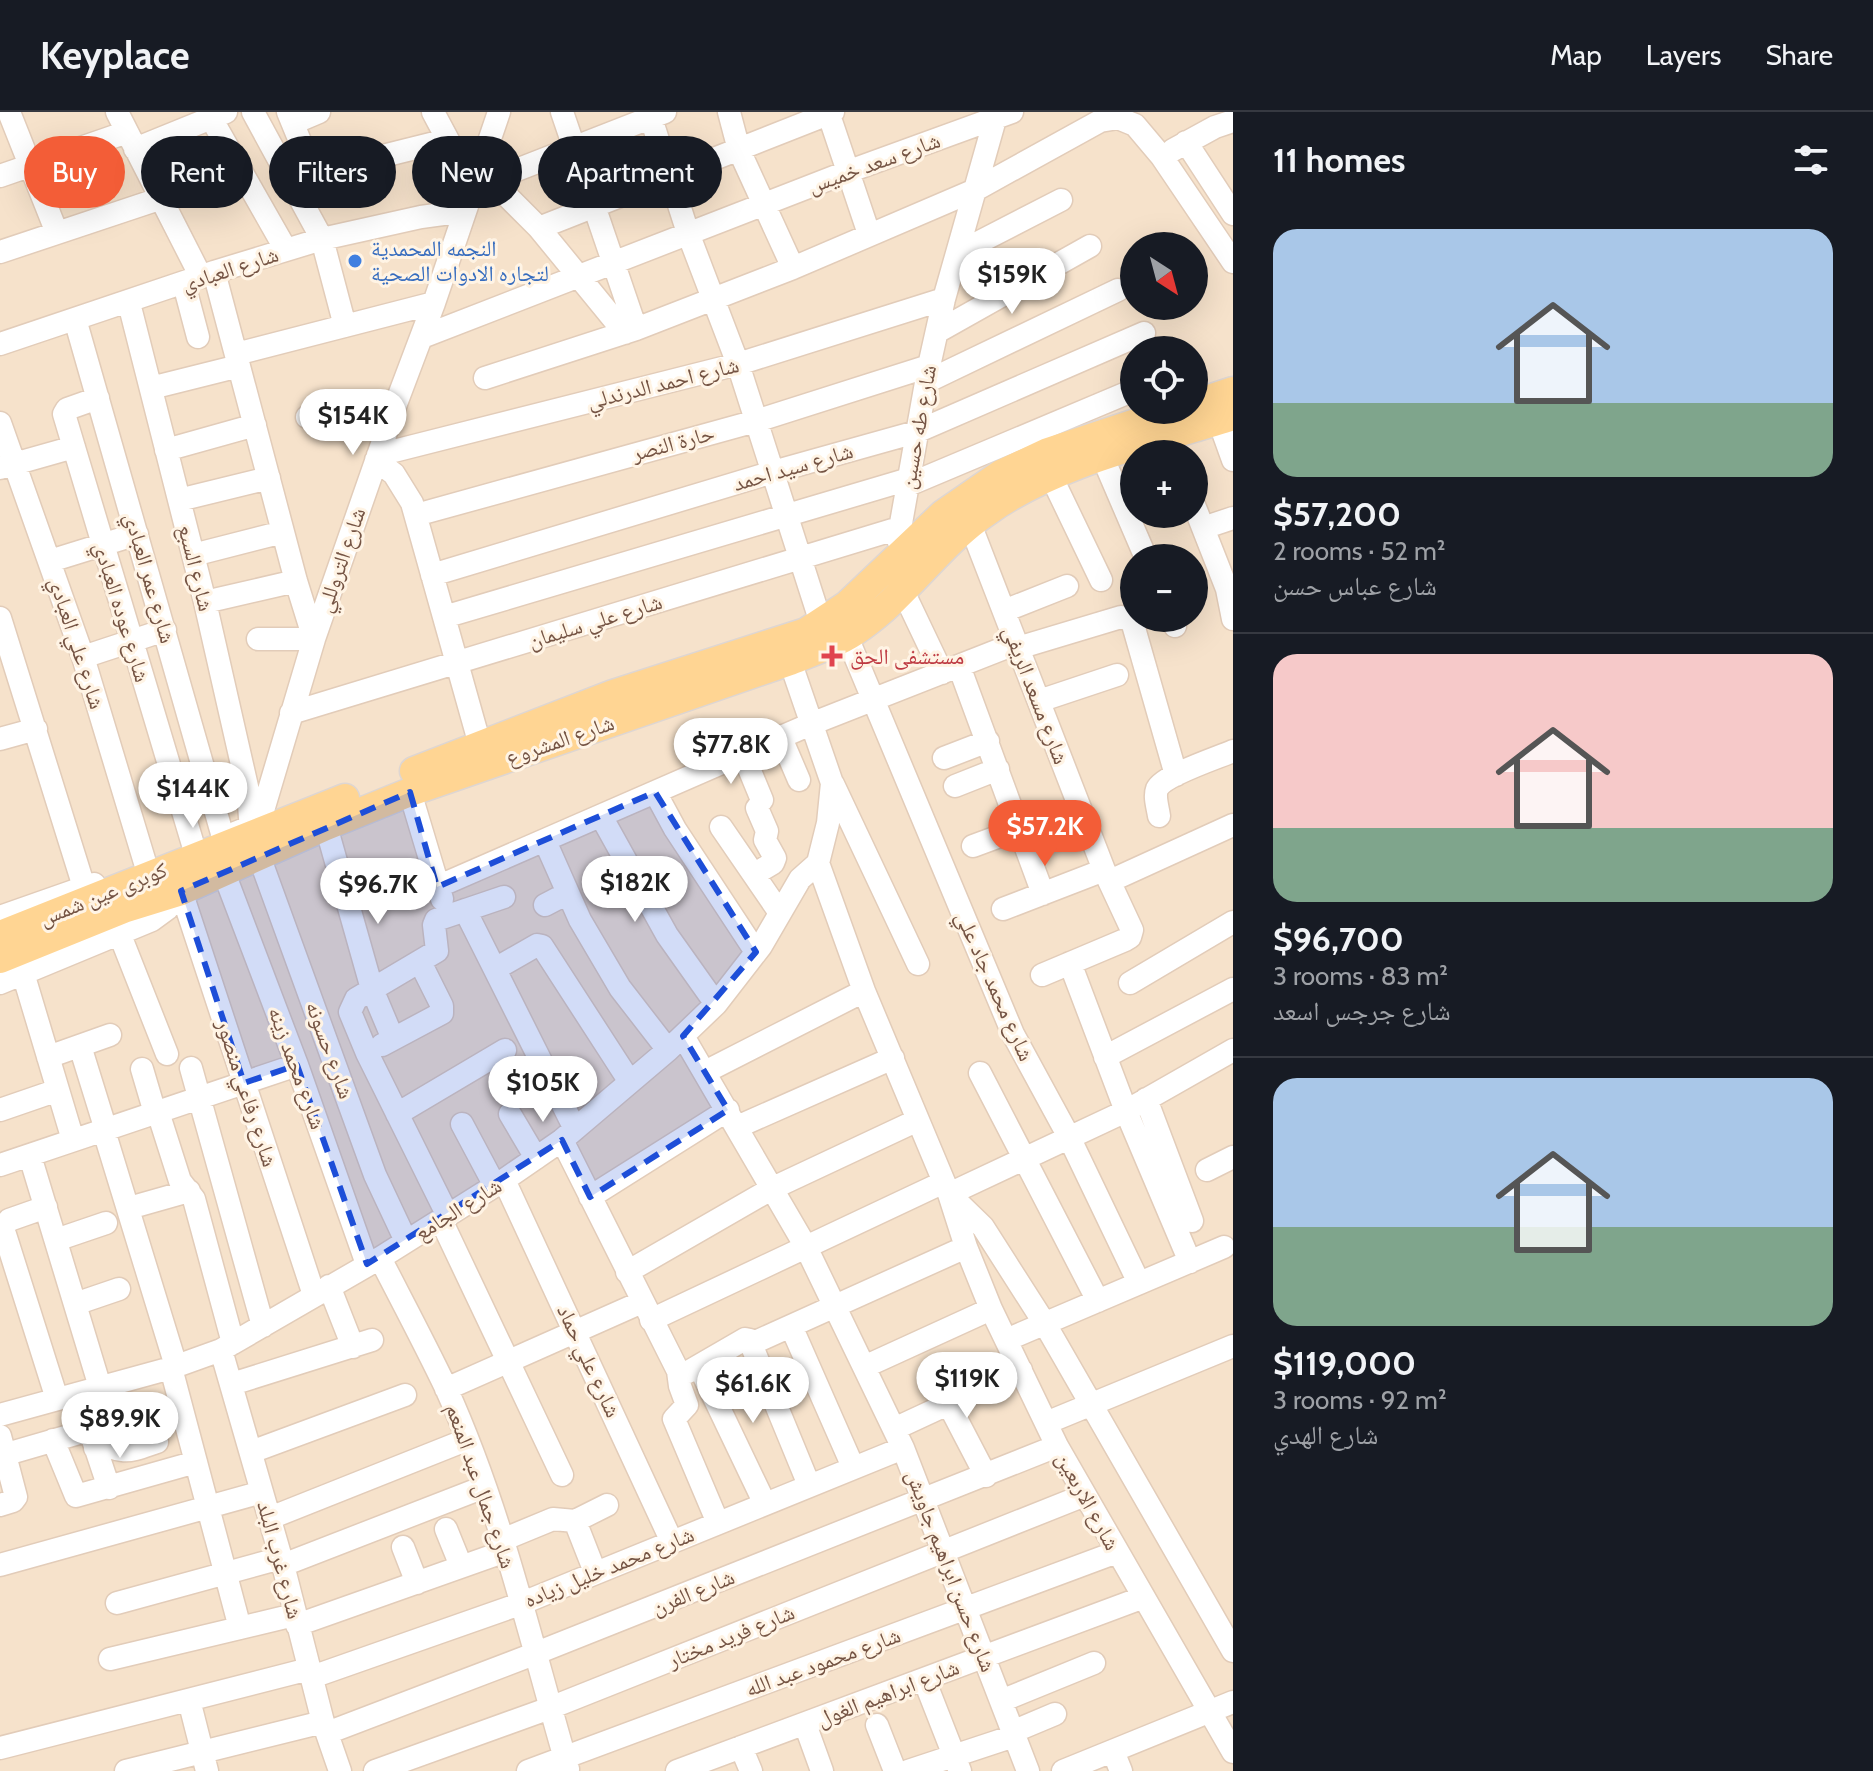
<!DOCTYPE html>
<html lang="en">
<head>
<meta charset="utf-8">
<style>
  body { margin:0; font-family:Cabin,"Noto Naskh Arabic",sans-serif; background:#20242c; color:#f1f3f6; height:100vh; display:flex; flex-direction:column; font-size:30px; white-space:nowrap }
  * { box-sizing:border-box; margin:0 }
  p { font-size:26px; color:#9ea1a6 }
  .icon { flex:none; width:44px; height:44px; fill:none; stroke:currentColor; stroke-width:2; stroke-linecap:round; stroke-linejoin:round }
  .map { position:relative; flex:1; overflow:hidden }
  .side { display:flex; flex-direction:column; background:#171b24; width:640px }
  .side>* { flex:none }
  .hud { position:absolute; left:24px; top:24px; width:760px; height:72px; display:flex; gap:16px }
  .needle { width:52px; rotate:144deg }
  .controls { position:absolute; left:1120px; top:120px; display:grid; gap:16px }
  .controls a { display:grid; place-items:center; width:88px; height:88px; border-radius:50%; background:#171b24; box-shadow:0 8px 32px #0002; font-size:40px }
  .price { position:absolute; translate:-50% -68px; padding:0 18px; border-radius:28px; background:#fff; color:#222; font-size:26px; line-height:52px; filter:drop-shadow(0 2px 4px #0008) }
  .price::after { content:''; position:absolute; left:50%; top:48px; width:24px; height:18px; margin-left:-12px; background:inherit; clip-path:polygon(0 0,100% 0,50% 100%) }
  .price.active { background:#f35d37; color:#fff }
  ul { padding:0; list-style:none }
  li { display:grid; align-content:center; gap:16px; height:424px; padding:0 40px }
  li+li { border-top:2px solid #363941 }
  li span { display:grid; place-items:center; height:248px; border-radius:24px; color:#555 }
  li>.icon { margin-inline-start:auto }
  span .icon { width:144px; height:144px; fill:#fffc; stroke-width:1 }
  li b { font-size:34px }
  h2 { display:flex; justify-content:space-between; align-items:center; height:96px; padding:0 40px; font-size:34px }
  .tag { padding:0 28px; border-radius:36px; background:#171b24; box-shadow:0 8px 32px #0002; font-size:28px; line-height:72px }
  .tag.active { background:#f35d37; color:#fff }
  header { display:flex; align-items:center; gap:48px; box-sizing:border-box; height:112px; padding:0 40px; background:#171b24; border-bottom:2px solid #363941 }
  header strong { font-size:38px }
  nav { display:flex; gap:44px; margin-inline-start:auto; font-size:28px }
  main { display:flex; flex:1; min-height:0 }
  .map>svg:first-child { display:block }
  .residential { fill:#f6e2cb; fill-rule:evenodd }
  .lines { fill:none; stroke-linecap:round; stroke-linejoin:round }
  .minor-casing { stroke:#e2ccb9; stroke-width:25 }
  .major-casing { stroke:#ded6d2; stroke-width:31 }
  .minor { stroke:#fff; stroke-width:22 }
  .major { stroke:#ffd593; stroke-width:28 }
  .marked { fill:#1d4ed8; fill-opacity:0.2; stroke:#1d4ed8; stroke-width:6; stroke-dasharray:16 10; stroke-linejoin:round }
  .shop-dot { fill:#3f7fe0; stroke:#fff4e5; stroke-width:3 }
  .health-dot { fill:#e0444e; stroke:#fff4e5; stroke-width:3 }
  .labels { text-anchor:middle; dominant-baseline:central; stroke-width:6; stroke-linejoin:round; paint-order:stroke }
  .street-label { font-size:22px; fill:#755444; stroke:#fff4e5 }
  .shop-label { font-size:22px; fill:#366cbe; stroke:#fff4e5; text-anchor:start }
  .health-label { font-size:22px; fill:#be3a42; stroke:#fff4e5; text-anchor:start }
</style>
</head>
<body>
<header>
<strong>Keyplace</strong>
<nav><a>Map</a><a>Layers</a><a>Share</a></nav>
</header>
<main>
<div class="map">
<svg width="1233" height="1659" viewBox="0 0 1233 1659">
  <rect width="100%" height="100%" fill="#fef0dd"/>
  <path class="residential" d="M 0,0 L 1233,0 L 1233,1659 L 0,1659 ZM 1134,134 L 1194,134 L 1194,194 L 1134,194 ZM 1134,238 L 1194,238 L 1194,298 L 1134,298 ZM 1134,342 L 1194,342 L 1194,402 L 1134,402 ZM 1134,446 L 1194,446 L 1194,506 L 1134,506 Z"/>
  <g class="lines">
    <defs>
      <path id="minor" d="M 9,0 L 57,121
        M 117,0 L 201,165
        M 253,0 L 322,127 L 345,214
        M 288,0 L 309,51 L 319,60 L 447,28
        M 433,0 L 473,75 L 665,0
        M 562,0 L 636,217
        M 649,0 L 688,121 L 738,252 L 821,511
        M 729,0 L 739,38 L 793,156
        M 828,0 L 869,122
        M 211,6 L 286,138
        M 293,11 L 319,0
        M 1186,30 L 1233,102
        M 135,37 L 226,0
        M 1173,38 L 1215,15 L 1233,9
        M 0,64 L 127,20
        M 490,67 L 539,116 L 625,221
        M 539,116 L 833,0
        M 0,140 L 159,87
        M 958,141 L 1061,88
        M 214,160 L 296,469 L 314,527 L 258,527
        M 184,172 L 198,225
        M 129,191 L 205,490 L 248,679 L 251,719
        M 75,207 L 223,725
        M 937,220 L 1090,134
        M 422,225 L 847,60 L 1012,0
        M 0,232 L 214,160 L 322,127 L 421,105 L 465,99
        M 236,242 L 434,191
        M 485,266 L 636,217 L 793,156 L 975,78 L 1100,9 L 1118,6 L 1135,13 L 1162,45 L 1233,150
        M 926,270 L 1118,178
        M 151,276 L 239,254
        M 98,286 L 67,297 L 64,302 L 194,736
        M 307,305 L 397,289
        M 1219,309 L 1233,348
        M 0,311 L 83,545 L 146,754
        M 166,338 L 255,313
        M 378,343 L 738,252 L 944,187
        M 1103,346 L 1146,446
        M 376,348 L 394,362 L 412,391 L 480,633
        M 0,356 L 74,335
        M 1051,364 L 1101,468
        M 908,373 L 1134,278
        M 179,388 L 269,366
        M 1194,393 L 1227,477 L 1233,507
        M 416,403 L 756,309 L 929,254
        M 970,412 L 1104,758 L 1132,818 L 1130,825 L 1125,828 L 1042,863
        M 1203,416 L 1233,406
        M 898,428 L 929,254 L 944,187 L 997,0
        M 193,443 L 283,420
        M 50,449 L 137,422
        M 432,463 L 773,360 L 916,320 L 1144,221
        M 902,477 L 942,561
        M 205,490 L 296,469
        M 1004,499 L 1067,474
        M 444,505 L 909,367
        M 0,506 L 84,775
        M 1171,506 L 1175,514
        M 847,525 L 1013,922 L 1069,1025 L 1139,1171
        M 1018,536 L 1121,505 L 1132,509 L 1176,663
        M 83,545 L 165,518
        M 790,549 L 832,671 L 828,711 L 818,751 L 864,879 L 949,1082 L 966,1135 L 991,1197 L 1057,1334 L 1233,1640
        M 959,554 L 1043,782
        M 1039,589 L 1117,563
        M 291,601 L 899,416
        M 781,626 L 799,668
        M 0,627 L 36,617
        M 743,642 L 762,688
        M 944,646 L 988,629
        M 833,672 L 918,852
        M 955,674 L 998,657
        M 410,680 L 442,787
        M 655,680 L 675,717 L 756,840
        M 601,704 L 667,823 L 716,892
        M 1159,704 C 1158,696 1154,685 1157,677 C 1164,663 1217,646 1233,639
        M 326,714 L 372,877 L 393,927
        M 721,715 L 780,801
        M 235,721 L 250,715 L 264,695 L 314,527 L 397,289 L 434,191 L 499,0
        M 545,729 L 580,808 L 620,876 L 668,938
        M 973,734 L 1019,717
        M 259,744 L 375,1063 L 406,1129
        M 224,761 L 297,953 L 367,1152
        M 755,762 L 773,751 L 775,746 L 765,728 L 767,719 L 757,696
        M 1110,769 L 1233,713
        M 437,775 L 811,612 L 1017,531
        M 181,779 L 314,1183
        M 388,780 L 434,764
        M 545,793 L 568,781
        M 1003,797 L 1104,758
        M 465,798 L 575,1017
        M 0,805 L 94,772
        M 120,823 L 167,942
        M 1070,851 L 1126,999 L 1190,1150
        M 495,857 L 537,833 L 542,834 L 630,970
        M 23,861 L 73,1028
        M 0,871 L 152,808 L 167,797 L 181,779
        M 1130,871 L 1233,810
        M 683,924 L 806,1135 L 903,1336 L 1028,1659
        M 382,933 L 442,901 L 442,894 L 420,850
        M 80,934 L 106,1018
        M 1233,938 L 1126,999 L 949,1082 L 983,1115 L 1045,1212 L 1233,1539
        M 48,945 L 110,923
        M 1105,945 L 1233,877
        M 191,956 L 263,1214
        M 142,957 L 155,1001
        M 705,960 L 864,879
        M 980,961 L 1098,1189
        M 1146,987 L 1192,1109
        M 0,998 L 58,978
        M 158,1000 L 180,1069 L 194,1087 L 233,1231
        M 397,1002 L 505,938
        M 510,1002 L 536,1046
        M 462,1012 L 495,1074
        M 737,1015 L 893,946
        M 104,1019 L 176,1254
        M 562,1028 L 678,1259 L 680,1274 L 687,1293 L 674,1307 L 718,1411
        M 30,1044 L 100,1275
        M 0,1053 L 297,953
        M 1207,1058 L 1233,1045
        M 504,1068 L 672,1430
        M 590,1085 L 728,998
        M 46,1095 L 9,1108 L 3,1116 L 57,1287
        M 129,1096 L 189,1079
        M 448,1104 L 367,941 L 350,900 L 356,887 L 437,839 L 434,813 L 436,808 L 504,785
        M 441,1108 L 562,1363
        M 56,1128 L 106,1111
        M 380,1146 C 402,1189 425,1232 446,1276 C 501,1397 531,1530 568,1657
        M 627,1160 L 773,1076 L 918,1008
        M 329,1174 L 353,1235
        M 75,1192 L 119,1177
        M 651,1208 L 944,1070
        M 791,1214 L 853,1355
        M 1006,1228 L 1224,1135
        M 751,1232 L 966,1135
        M 751,1232 L 809,1373
        M 221,1238 L 283,1453 L 323,1610 L 340,1659
        M 699,1254 L 765,1392
        M 864,1255 L 991,1197
        M 171,1256 L 240,1516
        M 688,1260 L 745,1227 L 750,1228 L 751,1232
        M 232,1272 L 372,1228
        M 446,1277 L 642,1190
        M 948,1291 L 986,1364
        M 0,1303 L 171,1256 L 221,1238 L 380,1146 L 504,1068 L 562,1028 L 668,938 L 716,892 L 761,834 L 800,767 L 818,751
        M 1046,1311 L 1233,1234
        M 894,1317 L 1021,1258
        M 0,1324 L 16,1385 L 13,1389 L 0,1393
        M 53,1328 L 76,1384 L 196,1350
        M 95,1336 C 110,1331 109,1337 122,1338 C 133,1340 147,1333 157,1330
        M 251,1340 L 405,1283
        M 0,1344 L 86,1319 L 92,1325 L 109,1376
        M 270,1406 L 466,1328
        M 575,1409 L 595,1460
        M 446,1417 L 461,1454
        M 502,1428 L 553,1407 L 575,1409 L 607,1393
        M 403,1435 L 417,1471
        M 0,1453 L 262,1380
        M 283,1453 L 484,1375
        M 117,1491 L 281,1446
        M 297,1513 L 506,1439
        M 110,1547 L 294,1503
        M 312,1565 L 520,1492 L 903,1336
        M 924,1567 L 960,1659
        M 189,1588 L 207,1659
        M 1001,1589 L 1094,1551
        M 805,1612 L 822,1659
        M 877,1613 L 895,1659
        M 1012,1620 L 1055,1602
        M 327,1621 L 534,1542 L 1057,1334
        M 741,1635 L 751,1659
        M 0,1636 L 309,1557
        M 1113,1639 L 1121,1659
        M 126,1659 L 323,1610
        M 375,1659 L 550,1596 L 1085,1383
        M 528,1659 L 1117,1440
        M 677,1659 L 1144,1485
        M 908,1659 L 1014,1624
        M 1063,1659 L 1233,1590"/>
      <path id="major" d="M 1194,292 L 1233,279
        M 414,659 L 613,582 L 806,520 L 847,493 L 943,402 L 1001,362 L 1048,340 L 1175,298
        M 0,823 L 345,686
        M 0,847 L 126,796 L 181,779 L 326,714 L 410,680 L 790,549 C 814,539 840,531 861,515 C 908,482 940,431 988,399 C 1057,350 1152,330 1233,304"/>
    </defs>
    <use href="#minor" class="minor-casing"/>
    <use href="#major" class="major-casing"/>
    <use href="#minor" class="minor"/>
    <use href="#major" class="major"/>
  </g>
  <path class="marked" d="M 410,680 L 437,775 L 655,680 L 756,840 L 683,924 L 728,998 L 590,1085 L 562,1028 L 367,1152 L 297,953 L 244,971 L 181,779 Z"/>
  <circle class="shop-dot" cx="355" cy="149" r="8"/>
  <path class="health-dot" d="M828 532h8v8h8v8h-8v8h-8v-8h-8v-8h8z"/>
  <g class="labels">
    <g class="street-label">
      <text transform="translate(874 51) rotate(-20)">شارع سعد خميس</text>
      <text transform="translate(230 157) rotate(-18)">شارع العبادي</text>
      <text transform="translate(663 271) rotate(-14)">شارع احمد الدرندلي</text>
      <text transform="translate(918 315) rotate(-80)">شارع طه حسين</text>
      <text transform="translate(673 331) rotate(-15)">حارة النصر</text>
      <text transform="translate(793 355) rotate(-16)">شارع سيد احمد</text>
      <text transform="translate(341 448) rotate(-71)">شارع التروللي</text>
      <text transform="translate(196 456) rotate(76)">شارع السبع</text>
      <text transform="translate(150 466) rotate(74)">شارع عمر العبادي</text>
      <text transform="translate(122 500) rotate(73)">شارع عوده العبادي</text>
      <text transform="translate(595 509) rotate(-17)">شارع علي سليمان</text>
      <text transform="translate(77 531) rotate(72)">شارع علي العبادي</text>
      <text transform="translate(1036 583) rotate(69)">شارع مسعد الريفي</text>
      <text transform="translate(560 628) rotate(-19)">شارع المشروع</text>
      <text transform="translate(103 782) rotate(-22)">كوبرى عين شمس</text>
      <text transform="translate(995 874) rotate(66)">شارع محمد جاد علي</text>
      <text transform="translate(330 938) rotate(70)">شارع حسونه</text>
      <text transform="translate(297 956) rotate(70)">شارع محمد زينه</text>
      <text transform="translate(247 981) rotate(72)">شارع رفاعي منصور</text>
      <text transform="translate(458 1097) rotate(-32)">شارع الجامع</text>
      <text transform="translate(589 1249) rotate(65)">شارع علي حماد</text>
      <text transform="translate(481 1374) rotate(71)">شارع جمال عبد المنعم</text>
      <text transform="translate(1088 1389) rotate(61)">شارع الاربعين</text>
      <text transform="translate(280 1448) rotate(75)">شارع غرب البلد</text>
      <text transform="translate(609 1455) rotate(-22)">شارع محمد خليل زياده</text>
      <text transform="translate(951 1459) rotate(69)">شارع حسن ابراهيم جاويش</text>
      <text transform="translate(693 1480) rotate(-22)">شارع الفرن</text>
      <text transform="translate(731 1524) rotate(-22)">شارع فريد مختار</text>
      <text transform="translate(823 1550) rotate(-20)">شارع محمود عبد الله</text>
      <text transform="translate(888 1581) rotate(-21)">شارع ابراهيم الغول</text>
    </g>
    <g class="shop-label">
      <text x="371" y="136">النجمه المحمدية<tspan x="371" dy="25">لتجاره الادوات الصحية</tspan></text>
    </g>
    <g class="health-label">
      <text x="850" y="544">مستشفى الحق</text>
    </g>
  </g>
</svg>
<div class="controls">
<a><svg class="needle" viewBox="-14 -14 28 28"><path d="M0-13l5 13h-10z" fill="#e53935"/><path d="M0 13l5-13h-10z" fill="#9ea1a6"/></svg></a>
<a><svg class="icon" aria-label="locate" viewBox="0 0 24 24"><circle cx="12" cy="12" r="6"/><path d="M12 2v4M12 18v4M2 12h4M18 12h4"/></svg></a>
<a>+</a>
<a>−</a>
</div>
<b class="price" style="left:1012px;top:204px">$159K</b>
<b class="price" style="left:353px;top:345px">$154K</b>
<b class="price" style="left:731px;top:674px">$77.8K</b>
<b class="price" style="left:193px;top:718px">$144K</b>
<b class="price active" style="left:1045px;top:756px">$57.2K</b>
<b class="price" style="left:635px;top:812px">$182K</b>
<b class="price" style="left:378px;top:814px">$96.7K</b>
<b class="price" style="left:543px;top:1012px">$105K</b>
<b class="price" style="left:967px;top:1308px">$119K</b>
<b class="price" style="left:753px;top:1313px">$61.6K</b>
<b class="price" style="left:120px;top:1348px">$89.9K</b>
<div class="hud">
<a class="tag active">Buy</a>
<a class="tag">Rent</a>
<a class="tag">Filters</a>
<a class="tag">New</a>
<a class="tag">Apartment</a>
</div>
</div>
<section class="side">
<h2>11 homes<svg class="icon" aria-label="filters" viewBox="0 0 24 24"><path d="M4 7h16M4 17h16"/><circle cx="9" cy="7" r="2"/><circle cx="15" cy="17" r="2"/></svg></h2>
<ul>
<li><span style="background:linear-gradient(#a9c7e8 70%,#7fa58c 0)"><svg class="icon" aria-label="home" viewBox="0 0 24 24"><path d="M3 11l9-7 9 7M6 9v11h12V9"/></svg></span><div><b>$57,200</b><p>2 rooms · 52 m²</p><p>شارع عباس حسن</p></div></li>
<li><span style="background:linear-gradient(#f6c9c9 70%,#7fa58c 0)"><svg class="icon" aria-label="home" viewBox="0 0 24 24"><path d="M3 11l9-7 9 7M6 9v11h12V9"/></svg></span><div><b>$96,700</b><p>3 rooms · 83 m²</p><p>شارع جرجس اسعد</p></div></li>
<li><span style="background:linear-gradient(#a9c7e8 60%,#7fa58c 0)"><svg class="icon" aria-label="home" viewBox="0 0 24 24"><path d="M3 11l9-7 9 7M6 9v11h12V9"/></svg></span><div><b>$119,000</b><p>3 rooms · 92 m²</p><p>شارع الهدي</p></div></li>
</ul>
</section>
</main>
</body>
</html>
